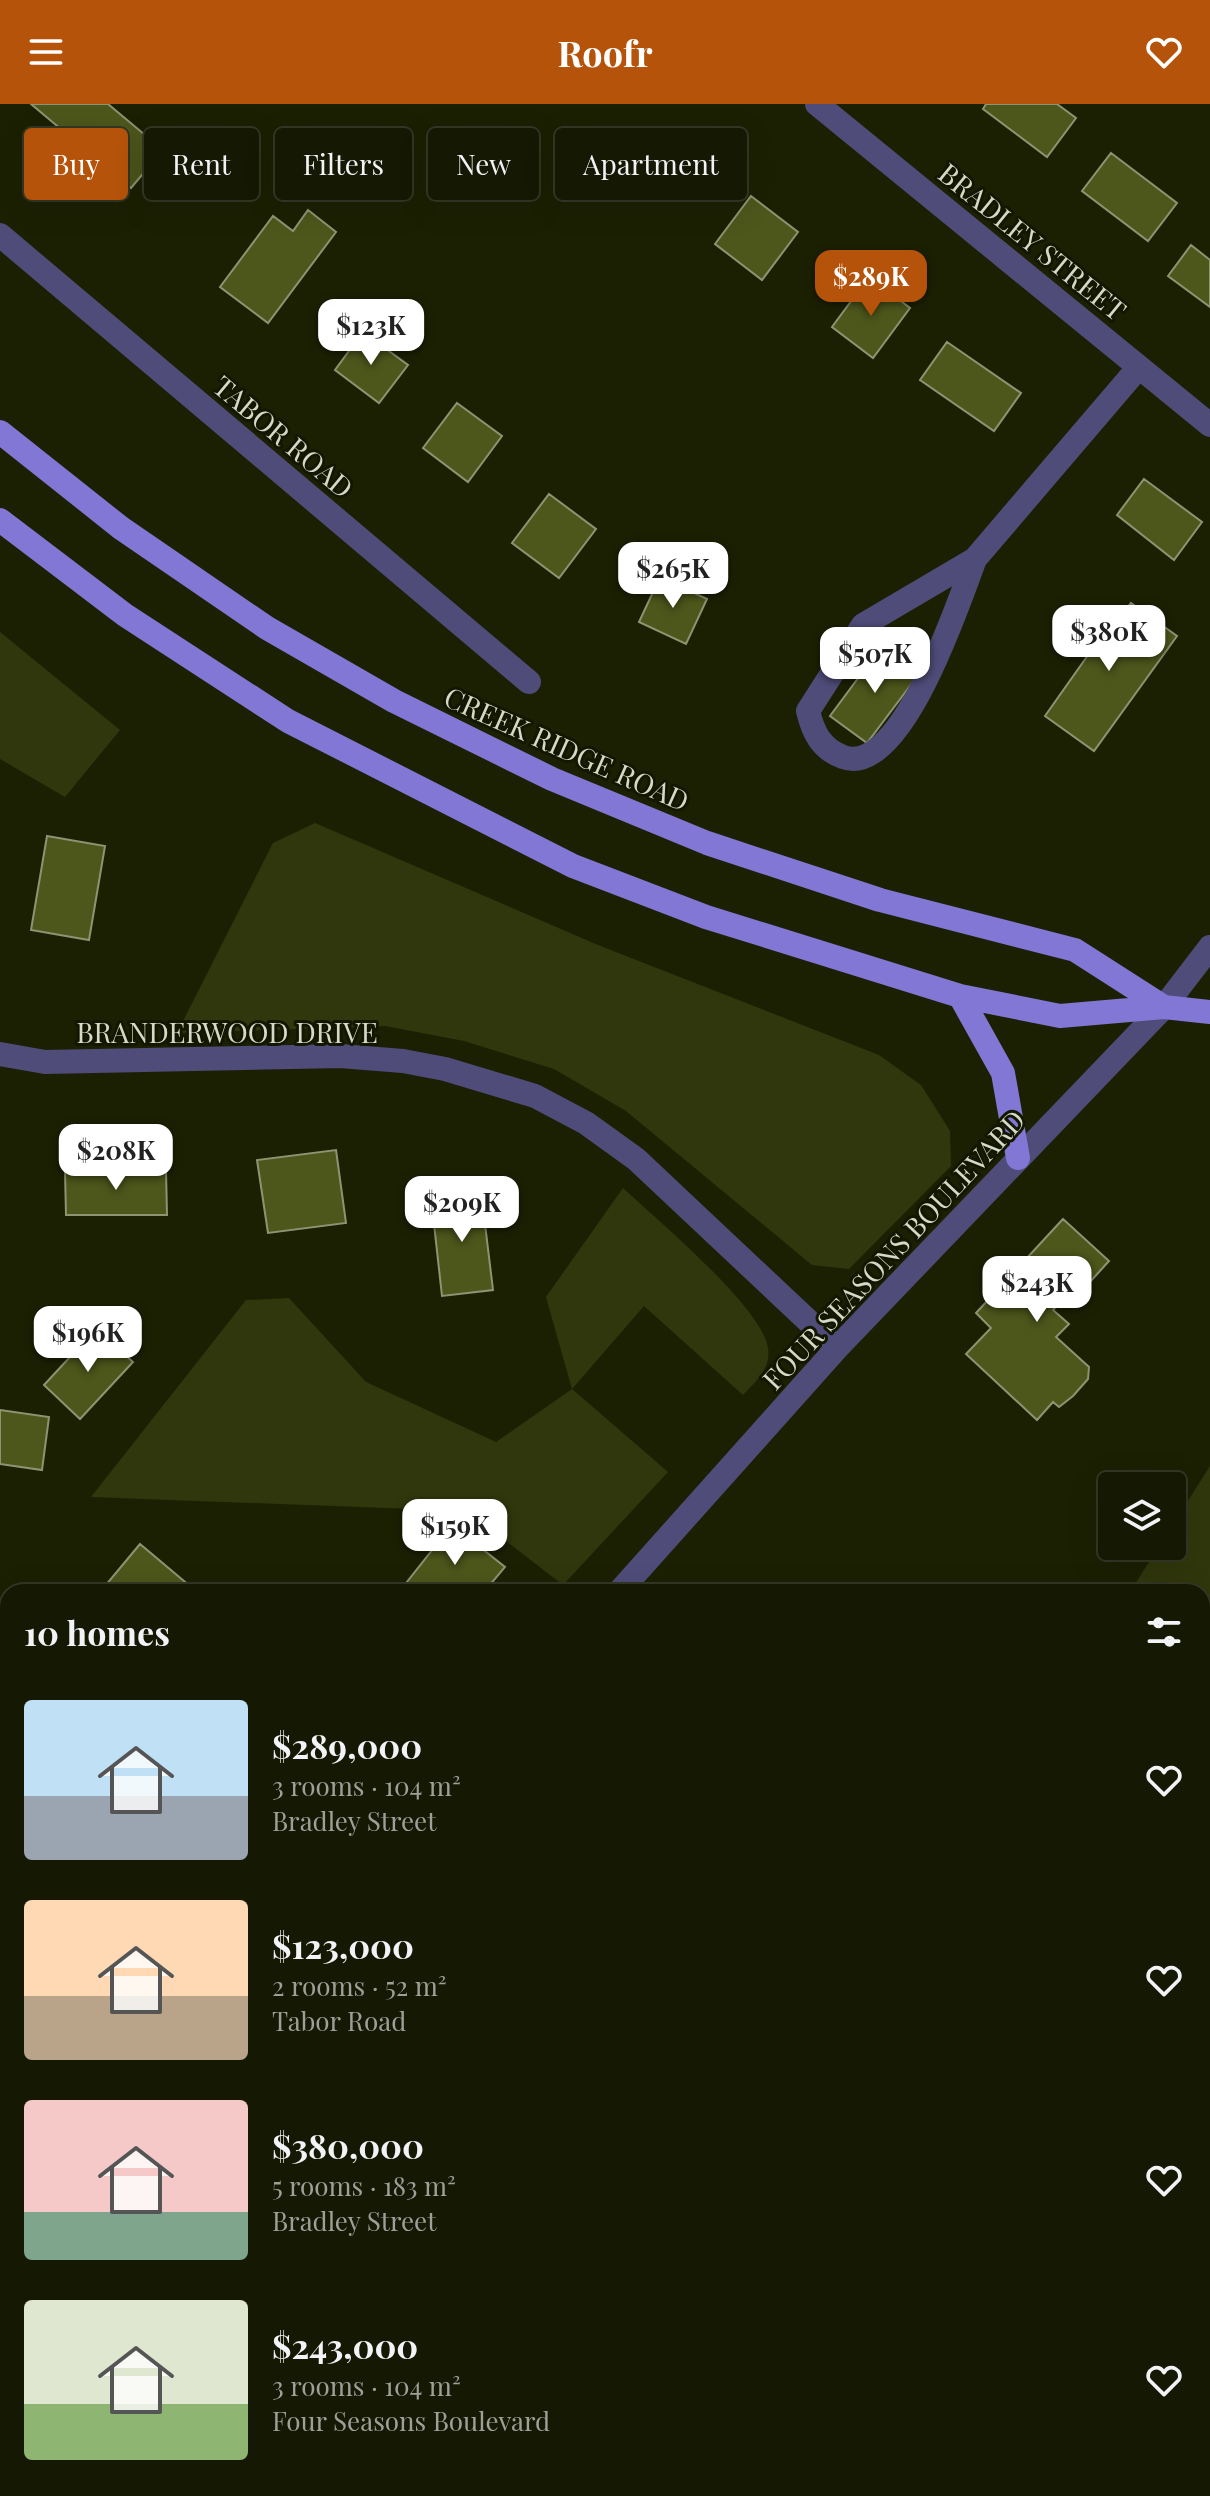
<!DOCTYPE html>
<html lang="en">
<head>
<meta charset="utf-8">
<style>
  body { margin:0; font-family:"Playfair Display",serif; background:#222511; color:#f1f3f6; height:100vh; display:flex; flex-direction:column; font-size:30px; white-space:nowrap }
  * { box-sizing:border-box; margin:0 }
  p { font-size:26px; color:#9da099 }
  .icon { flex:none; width:44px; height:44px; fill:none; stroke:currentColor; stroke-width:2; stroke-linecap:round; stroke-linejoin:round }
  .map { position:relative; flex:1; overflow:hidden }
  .side { position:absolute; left:0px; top:1480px; width:1210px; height:912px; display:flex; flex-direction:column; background:#151802; border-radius:24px 24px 0 0; box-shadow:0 8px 32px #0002,0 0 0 2px #343724 }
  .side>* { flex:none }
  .banner { position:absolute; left:24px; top:24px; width:800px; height:72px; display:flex; gap:16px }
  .controls { position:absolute; left:1098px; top:1368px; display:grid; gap:16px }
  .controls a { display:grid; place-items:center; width:88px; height:88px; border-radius:8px; background:#151802; box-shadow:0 8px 32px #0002,0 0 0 2px #343724; font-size:40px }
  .price { position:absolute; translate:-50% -68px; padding:0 18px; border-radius:16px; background:#fff; color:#222; font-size:26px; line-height:52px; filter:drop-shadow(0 2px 4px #0008) }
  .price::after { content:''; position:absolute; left:50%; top:48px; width:24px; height:18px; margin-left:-12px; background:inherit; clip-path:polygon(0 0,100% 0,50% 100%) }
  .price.active { background:#b45309; color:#fff }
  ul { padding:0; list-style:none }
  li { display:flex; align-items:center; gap:24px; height:200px; padding:0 24px }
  li span { display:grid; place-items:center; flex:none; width:224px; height:160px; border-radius:8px; color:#555 }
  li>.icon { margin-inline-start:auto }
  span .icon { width:96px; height:96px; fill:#fffc; stroke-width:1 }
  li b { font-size:34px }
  h2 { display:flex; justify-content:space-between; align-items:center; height:96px; padding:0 24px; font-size:34px }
  .chip { padding:0 28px; border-radius:8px; background:#151802; box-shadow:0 8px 32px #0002,0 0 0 2px #343724; font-size:28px; line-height:72px }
  .chip.active { background:#b45309; color:#fff }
  header { display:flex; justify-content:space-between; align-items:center; height:104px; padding:0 24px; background:#b45309; color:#fff; font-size:36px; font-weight:700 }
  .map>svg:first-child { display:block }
  .green { fill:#31370c }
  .building { fill:#4d561b; stroke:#8c9472; stroke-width:2 }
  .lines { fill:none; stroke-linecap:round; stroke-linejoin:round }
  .minor { stroke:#4f4c79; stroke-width:24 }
  .major { stroke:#8277d5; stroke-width:24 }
  .labels { text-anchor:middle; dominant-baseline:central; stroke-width:6; stroke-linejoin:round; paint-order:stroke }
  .street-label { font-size:28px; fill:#d5d9c7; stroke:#131700 }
</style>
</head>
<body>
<header><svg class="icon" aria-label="menu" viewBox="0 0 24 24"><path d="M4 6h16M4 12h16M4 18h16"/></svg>Roofr<svg class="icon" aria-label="heart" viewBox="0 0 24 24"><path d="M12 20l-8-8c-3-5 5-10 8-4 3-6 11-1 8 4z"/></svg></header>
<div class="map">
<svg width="1210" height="2392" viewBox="0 0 1210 2392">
  <rect width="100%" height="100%" fill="#1c2003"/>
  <path class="green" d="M 0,528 L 120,626 L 65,693 L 0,655 Z
    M 315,719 L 598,841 L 879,951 L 921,981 L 950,1027 L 951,1062 L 849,1165 L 812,1161 L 626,1007 L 554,965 L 464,937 L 385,922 L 177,929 L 273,739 Z
    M 623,1084 C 656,1115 762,1203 768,1244 C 771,1265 756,1277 743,1291 L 644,1202 L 572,1285 L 668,1368 L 563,1481 L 467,1407 L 91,1393 L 246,1196 L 289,1194 L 366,1278 L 496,1338 L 572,1285 L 546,1193 Z
    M 1210,1362 L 1210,1575 L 1202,1569 L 1202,1488 L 1130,1488 L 1159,1442 L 1172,1442 L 1172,1422 Z"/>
  <path class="building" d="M 31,0 L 108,0 L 163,46 L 131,84 Z
    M 986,0 L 1057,0 L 1076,14 L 1047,53 L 983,5 Z
    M 1111,49 L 1177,99 L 1148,137 L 1082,87 Z
    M 751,92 L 798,128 L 762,176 L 715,140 Z
    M 308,106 L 336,128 L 268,219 L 220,183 L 273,112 L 293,127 Z
    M 1191,141 L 1210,156 L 1210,203 L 1168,172 Z
    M 869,173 L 910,204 L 873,254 L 832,223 Z
    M 363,228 L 408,261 L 379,299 L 335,266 Z
    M 947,238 L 1021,289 L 994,327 L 920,276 Z
    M 457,299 L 502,332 L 468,378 L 423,344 Z
    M 1144,375 L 1202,418 L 1174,456 L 1117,411 Z
    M 549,390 L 596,425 L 559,474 L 512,439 Z
    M 660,473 L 707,495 L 686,540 L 639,518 Z
    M 1131,499 L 1177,532 L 1094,647 L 1045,612 L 1093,544 L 1074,531 L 1091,507 L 1113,523 Z
    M 882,542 L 919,570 L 867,639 L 830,612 Z
    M 47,732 L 105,742 L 89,836 L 31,826 Z
    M 336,1046 L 346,1119 L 268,1129 L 257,1056 Z
    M 65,1066 L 166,1066 L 167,1111 L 66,1111 Z
    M 481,1087 L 493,1186 L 442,1192 L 431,1093 Z
    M 1063,1115 L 1109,1157 L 1089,1179 L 1083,1174 L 1053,1206 L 1069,1220 L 1056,1233 L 1089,1263 L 1088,1275 L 1073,1292 L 1059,1303 L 1053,1298 L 1037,1316 L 966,1250 L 991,1224 L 976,1209 Z
    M 96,1225 L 133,1258 L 80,1315 L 44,1281 Z
    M 0,1306 L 49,1313 L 42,1366 L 0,1360 Z
    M 452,1421 L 505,1463 L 484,1488 L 399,1488 Z
    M 140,1440 L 191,1483 L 187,1488 L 100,1488 Z
    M 5,1889 L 8,1889 L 8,2001 Z
    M 1210,1982 L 1210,2071 L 1202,2081 L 1202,1993 Z"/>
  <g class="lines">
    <path class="minor" d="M 817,0 L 1210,321
      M 0,131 L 529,578
      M 975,455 C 959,497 901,675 843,653 C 821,645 813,628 808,607 L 863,521 L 975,455 L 1139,263
      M 0,950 L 45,958 L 340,952 L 403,957 L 445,965 L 535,992 L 586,1019 L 636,1055 L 837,1244
      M 619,1488 L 837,1244 L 1164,903 L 1210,843
      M 0,2227 L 8,2218"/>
    <path class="major" d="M 0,328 L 121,424 L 267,524 L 394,597 L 552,675 L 707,739 L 880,796 L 1075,846 L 1164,903
      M 0,416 L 125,511 L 288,617 L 573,762 L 706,813 L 960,892 L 1060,912 L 1164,903 L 1210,908
      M 960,892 L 1003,969 L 1018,1054"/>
  </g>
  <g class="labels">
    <g class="street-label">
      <text transform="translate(1033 137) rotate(39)">BRADLEY STREET</text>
      <text transform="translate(284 332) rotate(40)">TABOR ROAD</text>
      <text transform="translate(567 644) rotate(24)">CREEK RIDGE ROAD</text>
      <text x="227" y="927">BRANDERWOOD DRIVE</text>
      <text transform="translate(893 1145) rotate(-47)">FOUR SEASONS BOULEVARD</text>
    </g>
  </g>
</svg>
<div class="controls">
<a><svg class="icon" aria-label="layers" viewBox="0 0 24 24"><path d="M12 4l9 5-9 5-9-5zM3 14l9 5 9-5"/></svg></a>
</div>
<b class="price active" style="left:871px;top:214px">$289K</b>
<b class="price" style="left:371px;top:263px">$123K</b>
<b class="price" style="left:673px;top:506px">$265K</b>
<b class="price" style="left:1109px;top:569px">$380K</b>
<b class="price" style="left:875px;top:591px">$507K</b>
<b class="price" style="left:116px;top:1088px">$208K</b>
<b class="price" style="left:462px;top:1140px">$209K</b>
<b class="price" style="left:1037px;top:1220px">$243K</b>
<b class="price" style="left:88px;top:1270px">$196K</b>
<b class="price" style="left:455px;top:1463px">$159K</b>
<div class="banner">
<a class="chip active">Buy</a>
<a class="chip">Rent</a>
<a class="chip">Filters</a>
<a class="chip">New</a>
<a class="chip">Apartment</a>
</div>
<section class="side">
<h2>10 homes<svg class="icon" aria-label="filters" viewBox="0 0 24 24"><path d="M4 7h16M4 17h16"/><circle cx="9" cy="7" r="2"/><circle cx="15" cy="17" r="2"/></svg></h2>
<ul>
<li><span style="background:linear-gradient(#bfe0f5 60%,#9aa5b1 0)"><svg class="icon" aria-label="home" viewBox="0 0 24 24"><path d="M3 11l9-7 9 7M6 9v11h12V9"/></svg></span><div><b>$289,000</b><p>3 rooms · 104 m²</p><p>Bradley Street</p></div><svg class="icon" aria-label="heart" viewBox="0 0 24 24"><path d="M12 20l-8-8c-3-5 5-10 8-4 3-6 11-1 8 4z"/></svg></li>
<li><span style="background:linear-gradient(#ffd9b3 60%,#b9a48a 0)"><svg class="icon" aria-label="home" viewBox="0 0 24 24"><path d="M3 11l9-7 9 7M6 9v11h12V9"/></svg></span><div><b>$123,000</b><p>2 rooms · 52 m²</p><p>Tabor Road</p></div><svg class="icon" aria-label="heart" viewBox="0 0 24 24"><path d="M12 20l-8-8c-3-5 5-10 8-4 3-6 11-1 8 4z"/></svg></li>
<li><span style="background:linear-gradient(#f6c9c9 70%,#7fa58c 0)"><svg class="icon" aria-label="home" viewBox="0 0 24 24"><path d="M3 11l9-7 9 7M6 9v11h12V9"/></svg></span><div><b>$380,000</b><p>5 rooms · 183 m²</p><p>Bradley Street</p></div><svg class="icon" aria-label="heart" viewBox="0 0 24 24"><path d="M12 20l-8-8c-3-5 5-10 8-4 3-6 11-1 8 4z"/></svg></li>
<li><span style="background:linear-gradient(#dfe7d0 65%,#8fb573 0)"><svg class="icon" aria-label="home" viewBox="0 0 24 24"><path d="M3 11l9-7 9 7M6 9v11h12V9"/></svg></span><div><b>$243,000</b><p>3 rooms · 104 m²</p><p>Four Seasons Boulevard</p></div><svg class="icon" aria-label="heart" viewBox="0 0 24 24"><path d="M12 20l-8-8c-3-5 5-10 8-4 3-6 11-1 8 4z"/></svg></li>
</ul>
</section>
</div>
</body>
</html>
